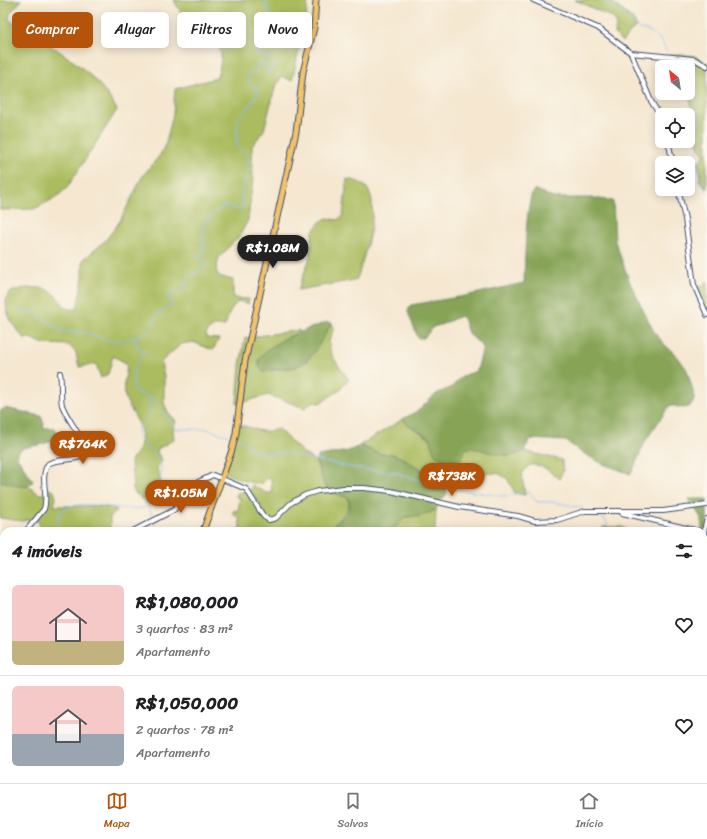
<!DOCTYPE html>
<html lang="pt">
<head>
<meta charset="utf-8">
<style>
  body { margin:0; font-family:Sriracha,sans-serif; background:#f2f2f2; color:#202124; height:100vh; display:flex; flex-direction:column; font-size:15px; white-space:nowrap }
  * { box-sizing:border-box; margin:0 }
  p { font-size:13px; color:#757577 }
  .icon { flex:none; width:22px; height:22px; fill:none; stroke:currentColor; stroke-width:2; stroke-linecap:round; stroke-linejoin:round }
  .map { position:relative; flex:1; overflow:hidden }
  .side { position:absolute; left:0px; top:527px; width:707px; height:256px; display:flex; flex-direction:column; background:#fff; border-radius:12px 12px 0 0; box-shadow:0 2px 10px #0003 }
  .side>* { flex:none }
  .top-card { position:absolute; left:12px; top:12px; width:400px; height:36px; display:flex; gap:8px }
  .needle { width:26px; rotate:330deg }
  .tools { position:absolute; left:655px; top:60px; display:grid; gap:8px }
  .tools a { display:grid; place-items:center; width:40px; height:40px; border-radius:6px; background:#fff; box-shadow:0 2px 10px #0003; font-size:20px }
  .price { position:absolute; translate:-50% -34px; padding:0 9px; border-radius:14px; background:#b45309; color:#fff; font-size:13px; line-height:26px; filter:drop-shadow(0 1px 2px #0008) }
  .price::after { content:''; position:absolute; left:50%; top:24px; width:12px; height:9px; margin-left:-6px; background:inherit; clip-path:polygon(0 0,100% 0,50% 100%) }
  .price.on { background:#222; color:#fff }
  ul { padding:0; list-style:none }
  li { display:flex; align-items:center; gap:12px; height:100px; padding:0 12px }
  li+li { border-top:1px solid #e0e0e0 }
  li span { display:grid; place-items:center; flex:none; width:112px; height:80px; border-radius:6px; color:#555 }
  li>.icon { margin-inline-start:auto }
  span .icon { width:48px; height:48px; fill:#fffc; stroke-width:1 }
  li b { font-size:17px }
  h2 { display:flex; justify-content:space-between; align-items:center; height:48px; padding:0 12px; font-size:17px }
  .tag { padding:0 14px; border-radius:6px; background:#fff; box-shadow:0 2px 10px #0003; font-size:14px; line-height:36px }
  .tag.on { background:#b45309; color:#fff }
  .menu { display:flex; justify-content:space-around; align-items:center; height:56px; border-top:1px solid #e0e0e0; background:#fff; font-size:11px; color:#757577 }
  .menu a { display:grid; justify-items:center; gap:2px }
  .menu .on { color:#b45309 }
  .map>svg:first-child { display:block }
  .green { fill:#aabc5f; stroke:#62765e }
  .forest { fill:#87a456; stroke:#516a5a }
  .lines { fill:none; stroke-linecap:round; stroke-linejoin:round }
  .stream { stroke:#89b9f5; stroke-width:1 }
  .minor-casing { stroke:#3c4b6f; stroke-width:6 }
  .major-casing { stroke:#3c4b6f; stroke-width:7 }
  .minor { stroke:#fff; stroke-width:4 }
  .major { stroke:#f1c36a; stroke-width:5 }
</style>
</head>
<body>
<div class="map">
<svg width="707" height="783" viewBox="0 0 707 783">
  <rect width="100%" height="100%" fill="#fbf7ec"/>
  <filter id="ink" filterUnits="userSpaceOnUse"><feTurbulence type="fractalNoise" baseFrequency=".025" numOctaves="2"/><feDisplacementMap in="SourceGraphic" scale="8" xChannelSelector="R" yChannelSelector="G"/><feConvolveMatrix kernelMatrix="1 2 1 2 8 2 1 2 1" color-interpolation-filters="sRGB"/></filter>
  <filter id="wash" filterUnits="userSpaceOnUse"><feTurbulence type="fractalNoise" baseFrequency=".012" numOctaves="4" result="noise"/><feDisplacementMap in="SourceGraphic" scale="16" xChannelSelector="R" yChannelSelector="G"/><feGaussianBlur stdDeviation="0.9" result="paint"/><feColorMatrix in="noise" values="0 0 0 0 0 0 0 0 0 0 0 0 0 0 0 0 0 1.4 0 .05"/><feComposite in="paint" operator="in"/></filter>
  <g filter="url(#wash)">
    <rect width="100%" height="100%" fill="#f5e7d0"/>
    <path class="green" d="M 0,0 L 22,0 L 10,13 L 9,20 C 48,45 95,67 117,110 L 67,188 L 55,198 L 34,209 L 0,210 Z
      M 174,0 L 308,0 L 306,18 L 292,81 L 282,76 L 275,88 L 264,130 L 252,146 L 253,178 L 248,220 L 240,235 L 219,258 L 216,270 L 219,276 L 233,280 L 233,298 L 249,299 L 248,304 L 239,301 C 230,307 228,317 225,326 L 214,326 L 207,331 L 206,338 L 219,339 L 213,350 L 193,342 L 181,344 L 161,362 L 164,377 L 164,403 L 168,412 L 176,421 L 173,430 L 174,439 L 158,449 L 157,452 L 162,461 L 157,468 L 163,489 L 155,500 L 148,504 L 135,493 L 133,489 L 131,461 C 133,455 138,452 140,445 C 147,425 128,412 124,393 C 122,383 128,373 126,363 L 113,356 L 108,374 L 101,378 L 96,364 L 79,367 L 76,353 L 69,345 L 44,344 L 30,338 L 24,338 C 14,329 0,306 9,293 C 19,288 39,285 50,291 C 57,296 62,304 68,309 L 77,309 L 83,277 L 83,260 L 106,240 L 120,221 L 142,177 L 160,155 L 166,143 L 173,114 L 175,89 L 216,78 C 230,42 212,44 190,23 C 183,17 178,8 174,0 Z
      M 575,0 L 612,0 C 616,11 633,13 636,26 L 622,42 L 615,34 L 616,23 L 613,18 Z
      M 670,54 L 695,56 L 707,64 L 707,189 L 699,180 L 701,174 L 698,164 L 704,155 L 698,146 L 697,127 L 690,113 L 691,102 L 686,93 L 688,93 L 688,67 L 674,67 Z
      M 347,179 C 353,180 362,182 367,188 C 381,207 365,252 359,273 L 356,280 L 298,290 L 309,260 L 313,231 L 320,222 L 327,218 L 337,220 L 343,216 Z
      M 707,281 L 707,310 L 696,287 L 702,286 Z
      M 332,323 C 336,330 329,336 329,344 C 330,358 342,369 349,380 L 345,382 L 341,389 L 320,403 L 312,402 L 305,408 L 268,395 L 237,404 L 240,365 L 245,338 L 299,330 L 299,332 C 286,338 267,346 259,360 L 263,372 L 296,367 L 303,363 L 307,361 Z
      M 403,419 L 407,424 L 431,439 L 432,443 L 463,452 L 465,448 L 469,448 L 520,453 L 524,451 L 562,460 L 563,471 L 559,479 C 548,471 543,463 529,465 L 522,474 L 525,495 L 515,493 L 507,478 L 497,473 L 479,474 L 453,479 L 437,479 L 406,460 L 393,454 L 380,454 L 360,445 Z
      M 234,426 C 251,423 256,436 278,429 L 302,452 L 316,462 L 325,486 L 334,493 L 348,498 L 349,505 L 341,518 L 326,531 L 241,531 L 239,518 L 233,514 L 233,511 L 238,510 L 240,498 L 236,497 L 237,493 L 247,491 L 249,492 L 252,485 L 266,493 L 272,493 L 271,479 L 269,478 L 265,480 L 262,484 C 250,483 233,478 222,471 L 228,456 Z
      M 0,481 L 19,486 L 28,486 L 39,494 L 44,494 L 48,489 L 54,491 L 56,498 L 54,506 L 97,506 L 116,509 L 117,511 L 110,517 L 110,531 L 40,531 L 39,522 L 34,519 L 22,521 L 0,518 Z
      M 434,509 L 436,510 L 435,531 L 392,531 L 405,517 L 420,516 Z
      M 603,527 L 622,527 L 629,531 L 603,531 Z
      M 4,544 L 4,587 L 0,585 L 0,546 Z
      M 707,672 L 707,783 L 459,783 L 461,779 L 703,779 L 703,677 Z
      M 0,701 L 4,703 L 4,779 L 168,779 L 172,783 L 0,783 Z"/>
    <path class="forest" d="M 535,189 L 553,198 L 593,198 L 613,201 L 615,241 L 630,283 L 653,330 L 664,344 L 678,357 L 687,370 L 694,395 L 694,400 L 690,406 L 684,408 L 670,405 L 646,440 L 631,474 L 603,464 L 581,452 L 566,441 L 530,439 L 524,451 C 506,463 484,447 466,448 C 464,451 464,454 462,457 C 456,466 438,460 434,452 C 432,448 432,443 431,439 L 407,424 L 403,419 L 419,410 L 436,394 L 452,387 L 462,376 L 477,371 L 483,347 L 468,333 L 463,318 L 460,316 L 443,324 L 433,327 L 424,338 L 418,338 L 408,312 L 409,307 L 411,305 L 465,296 L 524,283 C 525,267 525,196 535,189 Z
      M 328,322 L 332,323 C 322,337 313,363 294,367 C 284,369 273,368 263,372 C 240,351 315,326 328,322 Z
      M 5,408 L 41,416 L 44,424 L 43,428 L 55,428 L 57,432 C 53,450 23,442 17,453 L 17,457 L 33,481 C 25,493 11,482 0,481 L 0,411 Z
      M 360,446 L 380,454 L 393,454 L 406,460 L 440,482 L 446,488 L 447,494 L 439,502 L 436,510 L 420,516 L 405,517 L 392,531 L 326,531 C 335,525 355,510 348,498 L 334,493 L 325,486 L 316,462 L 318,456 L 348,451 Z
      M 689,499 L 707,499 L 707,538 L 702,528 L 701,518 Z
      M 218,779 L 461,779 L 459,783 L 219,783 Z"/>
    <g class="lines">
      <path class="stream" d="M 602,0 L 628,17 L 639,29 C 655,31 660,37 667,52
        M 672,59 L 677,67
        M 688,87 C 693,96 698,104 699,114 C 700,127 692,136 699,149 L 695,155 L 701,180 L 707,192
        M 20,310 L 36,314 L 61,331 L 82,332 L 109,341 L 123,341 L 148,332 L 156,315 L 171,305 L 168,295 L 182,292 L 188,277 L 199,272 L 205,267 L 205,261 L 196,256 L 204,251 L 203,237 L 205,221 L 222,207 L 229,206 L 240,210 L 243,208 L 241,195 L 247,174 L 249,157 L 238,147 L 236,130 L 238,128 L 238,119 L 251,105 L 258,92 L 256,87 L 249,83 L 248,75 L 251,71 L 257,71 L 257,64 L 259,62 L 265,64 L 268,74 L 273,67 L 272,60 C 267,57 257,55 254,51 L 262,41 L 264,31 L 271,15 L 263,0
        M 137,338 L 136,347 L 143,350 L 144,353 L 134,367 L 133,390 L 155,400 L 176,429 L 206,429 L 229,436
        M 238,438 L 255,451 L 261,453 L 289,453 L 307,458 L 354,468 L 397,473 L 445,488 L 504,496 L 529,492 L 537,502 L 554,502 L 582,508
        M 148,506 L 152,515
        M 594,513 C 603,517 608,521 609,531
        M 154,522 L 158,531
        M 57,531 L 59,514 C 81,489 137,524 156,500 C 160,496 160,488 160,482 C 161,476 162,467 160,461 C 153,447 127,440 142,421 C 144,419 147,418 149,415 L 149,397
        M 0,567 L 4,565
        M 3,612 L 4,601
        M 703,627 L 707,627
        M 0,752 L 3,747 L 4,736
        M 224,779 L 225,783
        M 640,783 L 641,779"/>
    </g>
  </g>
  <g filter="url(#ink)">
    <g class="lines">
      <defs>
        <path id="minor" d="M 533,0 L 598,28 L 631,53 L 694,59 L 707,66
          M 631,53 L 651,101 L 662,119
          M 668,141 L 673,163
          M 678,189 L 685,219 L 694,285 L 707,315
          M 622,513 L 699,531
          M 707,519 C 702,533 702,562 707,576
          M 26,531 L 44,509 C 49,494 39,478 48,464 C 59,457 79,463 87,452 C 87,443 66,418 62,405 C 60,395 62,384 60,373
          M 133,531 L 174,510 L 198,482 L 213,475 L 246,489 L 264,517 L 269,520 L 276,518 L 291,503 L 305,495 L 318,491 L 344,488 L 364,488 L 391,491 L 459,507 L 518,516 L 535,521 L 557,520 L 585,511 L 663,511 L 707,505
          M 0,548 L 4,546
          M 703,664 L 707,656
          M 690,779 L 691,783
          M 38,783 L 39,779"/>
        <path id="major" d="M 203,531 L 232,450 L 236,433 L 245,361 L 296,132 L 303,72 L 314,28 L 316,0
          M 0,616 L 4,616"/>
      </defs>
      <use href="#minor" class="minor-casing"/>
      <use href="#major" class="major-casing"/>
      <use href="#minor" class="minor"/>
      <use href="#major" class="major"/>
    </g>
  </g>
</svg>
<div class="tools">
<a><svg class="needle" viewBox="-14 -14 28 28"><path d="M0-13l5 13h-10z" fill="#e53935"/><path d="M0 13l5-13h-10z" fill="#757577"/></svg></a>
<a><svg class="icon" aria-label="locate" viewBox="0 0 24 24"><circle cx="12" cy="12" r="6"/><path d="M12 2v4M12 18v4M2 12h4M18 12h4"/></svg></a>
<a><svg class="icon" aria-label="layers" viewBox="0 0 24 24"><path d="M12 4l9 5-9 5-9-5zM3 14l9 5 9-5"/></svg></a>
</div>
<b class="price on" style="left:273px;top:269px">R$1.08M</b>
<b class="price" style="left:83px;top:465px">R$764K</b>
<b class="price" style="left:452px;top:497px">R$738K</b>
<b class="price" style="left:181px;top:514px">R$1.05M</b>
<div class="top-card">
<a class="tag on">Comprar</a>
<a class="tag">Alugar</a>
<a class="tag">Filtros</a>
<a class="tag">Novo</a>
</div>
<section class="side">
<h2>4 imóveis<svg class="icon" aria-label="filters" viewBox="0 0 24 24"><path d="M4 7h16M4 17h16"/><circle cx="9" cy="7" r="2"/><circle cx="15" cy="17" r="2"/></svg></h2>
<ul>
<li><span style="background:linear-gradient(#f6c9c9 70%,#c2b280 0)"><svg class="icon" aria-label="home" viewBox="0 0 24 24"><path d="M3 11l9-7 9 7M6 9v11h12V9"/></svg></span><div><b>R$1,080,000</b><p>3 quartos · 83 m²</p><p>Apartamento</p></div><svg class="icon" aria-label="heart" viewBox="0 0 24 24"><path d="M12 20l-8-8c-3-5 5-10 8-4 3-6 11-1 8 4z"/></svg></li>
<li><span style="background:linear-gradient(#f6c9c9 60%,#9aa5b1 0)"><svg class="icon" aria-label="home" viewBox="0 0 24 24"><path d="M3 11l9-7 9 7M6 9v11h12V9"/></svg></span><div><b>R$1,050,000</b><p>2 quartos · 78 m²</p><p>Apartamento</p></div><svg class="icon" aria-label="heart" viewBox="0 0 24 24"><path d="M12 20l-8-8c-3-5 5-10 8-4 3-6 11-1 8 4z"/></svg></li>
</ul>
</section>
</div>
<nav class="menu">
<a class="on"><svg class="icon" aria-label="map" viewBox="0 0 24 24"><path d="M3 6l6-2 6 2 6-2v14l-6 2-6-2-6 2zM9 4v14M15 6v14"/></svg>Mapa</a>
<a><svg class="icon" aria-label="saved" viewBox="0 0 24 24"><path d="M7 4h10v16l-5-4-5 4z"/></svg>Salvos</a>
<a><svg class="icon" aria-label="home" viewBox="0 0 24 24"><path d="M3 11l9-7 9 7M6 9v11h12V9"/></svg>Início</a>
</nav>
</body>
</html>
